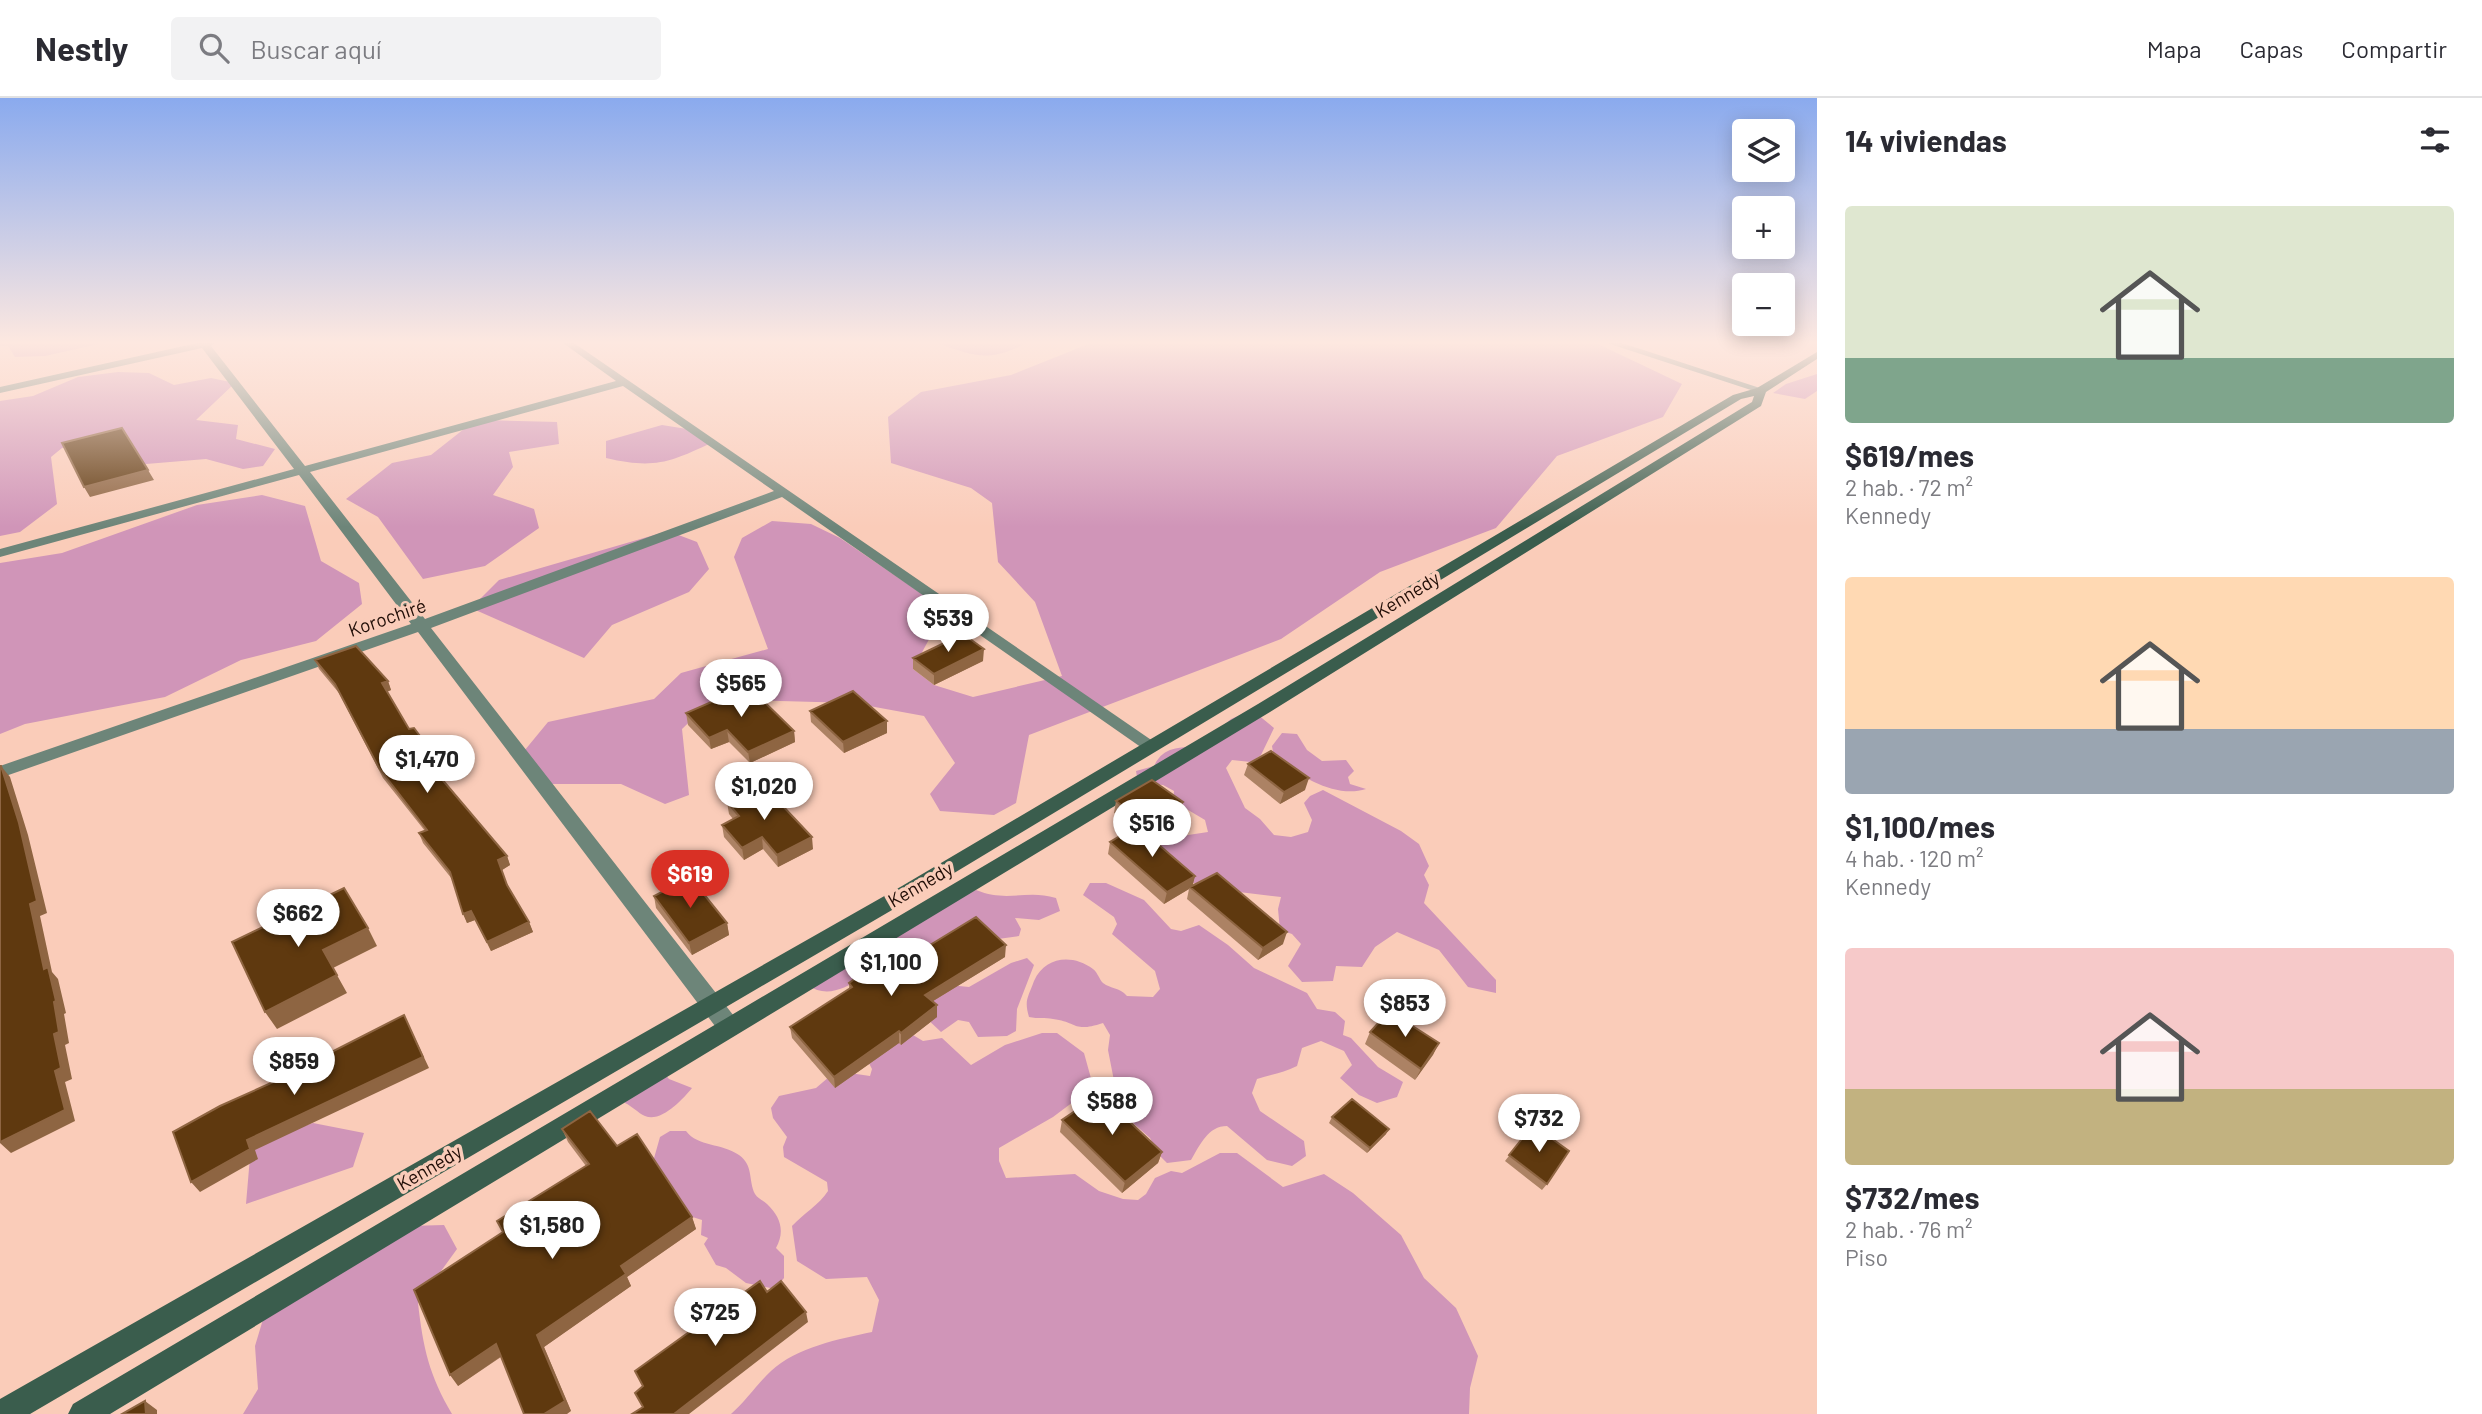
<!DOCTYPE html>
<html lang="es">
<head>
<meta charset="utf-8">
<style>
  body { margin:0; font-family:Barlow,sans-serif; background:#f2f2f3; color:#2b2b33; height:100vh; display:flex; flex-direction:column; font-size:26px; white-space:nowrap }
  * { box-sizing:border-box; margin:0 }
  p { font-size:23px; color:#7c7c81 }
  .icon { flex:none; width:38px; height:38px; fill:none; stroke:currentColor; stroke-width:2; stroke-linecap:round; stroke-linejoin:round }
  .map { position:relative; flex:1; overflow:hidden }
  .side { display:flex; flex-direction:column; background:#fff; width:665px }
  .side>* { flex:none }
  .fabs { position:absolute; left:1732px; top:21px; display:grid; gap:14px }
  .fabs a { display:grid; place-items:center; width:63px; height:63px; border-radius:7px; background:#fff; box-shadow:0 4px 18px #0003; font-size:35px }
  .price { position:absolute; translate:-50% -60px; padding:0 16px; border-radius:24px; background:#fff; color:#222; font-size:23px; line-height:46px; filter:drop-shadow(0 2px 4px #0008) }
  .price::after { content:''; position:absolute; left:50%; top:42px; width:21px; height:16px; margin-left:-10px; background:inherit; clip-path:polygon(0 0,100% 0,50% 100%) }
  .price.selected { background:#d93025; color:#fff }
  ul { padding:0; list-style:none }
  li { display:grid; align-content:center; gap:14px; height:371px; padding:0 28px }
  li span { display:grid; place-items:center; height:217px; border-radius:7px; color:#555 }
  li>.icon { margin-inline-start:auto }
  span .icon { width:126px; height:126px; fill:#fffc; stroke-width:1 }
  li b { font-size:30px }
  h2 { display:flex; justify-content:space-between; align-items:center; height:84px; padding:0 28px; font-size:30px }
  header { display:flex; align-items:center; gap:42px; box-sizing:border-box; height:98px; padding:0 35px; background:#fff; border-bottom:2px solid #e1e1e2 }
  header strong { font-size:33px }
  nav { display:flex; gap:38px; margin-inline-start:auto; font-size:24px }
  .search { width:490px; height:63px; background:#f2f2f3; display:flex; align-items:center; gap:18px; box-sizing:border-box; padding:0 24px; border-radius:7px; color:#7c7c81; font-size:26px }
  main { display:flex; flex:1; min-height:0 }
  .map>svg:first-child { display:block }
  .green { fill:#d095b8 }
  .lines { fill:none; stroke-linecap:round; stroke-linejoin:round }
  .minor { fill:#6d8579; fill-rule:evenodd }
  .secondary { fill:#3a5d4d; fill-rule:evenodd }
  .wall { fill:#ac8264 }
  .shaded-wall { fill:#8e6542 }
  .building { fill:#5f390f; stroke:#8e6542; stroke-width:2 }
  .labels { text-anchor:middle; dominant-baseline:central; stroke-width:7; stroke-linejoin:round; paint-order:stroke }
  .street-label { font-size:19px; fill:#200d06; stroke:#faccb9 }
</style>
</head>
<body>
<header>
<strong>Nestly</strong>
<div class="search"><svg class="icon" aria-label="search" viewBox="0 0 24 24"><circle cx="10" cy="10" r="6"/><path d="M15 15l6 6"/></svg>Buscar aquí</div>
<nav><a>Mapa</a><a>Capas</a><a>Compartir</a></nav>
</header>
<main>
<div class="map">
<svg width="1817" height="1316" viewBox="0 0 1817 1316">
  <rect width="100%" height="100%" fill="#faccb9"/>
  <path class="green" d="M 0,245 L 103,245 L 45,258 L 15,259 L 8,248 L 0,248 Z
    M 936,245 L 1027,245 C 987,265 976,258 936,245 Z
    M 1091,245 L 1596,245 L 1682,286 L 1663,319 L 1557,358 L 1496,430 L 1380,474 L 1281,541 L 1029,637 L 1016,705 L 994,717 L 940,713 L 930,696 L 955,665 L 924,618 L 853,605 L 713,601 L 682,631 L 689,697 L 665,706 L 621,686 L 541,686 L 520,658 L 548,624 L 654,601 L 681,575 L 768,551 L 734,459 L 742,440 L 772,423 L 811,426 L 840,440 L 925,498 L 940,521 L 913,571 L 934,587 L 973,599 L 1062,578 L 1035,504 L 998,464 L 992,405 L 971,390 L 891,365 L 888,319 L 921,294 L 1011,277 Z
    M 118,274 L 149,275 L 174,287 L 211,280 L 235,285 L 196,322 L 238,327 L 236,341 L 275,351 L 263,368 L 243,371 L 206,361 L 134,367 L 101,342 L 62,350 L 51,359 L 57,406 L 20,434 L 0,438 L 0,303 L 33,298 L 78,279 Z
    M 1817,276 L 1817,293 L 1805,301 L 1773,295 L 1786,286 Z
    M 485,322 L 557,324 L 559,346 L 509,354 L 513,369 L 493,397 L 534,411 L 539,430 L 485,468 L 423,481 L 378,419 L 346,401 L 392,365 L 431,357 L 469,327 Z
    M 662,327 L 693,332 L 711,345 C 669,365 653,371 606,360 L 606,343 Z
    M 262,397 L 305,408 L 321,463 L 359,485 L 362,506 L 316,543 L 241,562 L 165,599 L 25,626 L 0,636 L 0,465 L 62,455 L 197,407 Z
    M 668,433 L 697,444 L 709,471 L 689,494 L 612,527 L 584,560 L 471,510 L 499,482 Z
    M 1252,612 L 1274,630 L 1261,657 L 1251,664 L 1232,662 L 1226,670 L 1245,710 L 1260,721 L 1274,737 L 1291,739 L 1308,734 L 1312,722 L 1304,705 L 1310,698 L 1323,692 L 1401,733 L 1419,746 L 1429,768 L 1424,777 L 1429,787 L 1424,805 L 1496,882 L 1496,895 L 1468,889 L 1439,852 L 1397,834 L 1375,849 L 1362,869 L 1336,868 L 1333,883 L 1302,884 L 1288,868 L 1301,846 L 1292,836 L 1280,832 L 1278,811 L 1281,799 L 1239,794 L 1208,795 L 1196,786 L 1168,776 L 1157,746 L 1175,739 L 1208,734 L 1205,722 L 1173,703 L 1174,693 L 1163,687 L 1138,685 L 1136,673 L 1154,668 C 1163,649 1178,649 1198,649 L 1231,621 Z
    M 1282,635 L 1297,636 L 1307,652 L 1322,663 L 1346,662 L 1354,673 L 1348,679 L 1350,686 L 1366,691 C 1335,701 1299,677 1274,660 L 1272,648 Z
    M 1090,785 L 1106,785 L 1144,802 L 1171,831 L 1181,833 L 1199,827 L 1228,847 L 1254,870 L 1307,895 L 1317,911 L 1335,914 L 1345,923 L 1343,937 L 1351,940 L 1378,969 L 1403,984 L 1397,999 L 1377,1005 L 1359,997 L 1340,980 L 1352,967 L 1344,953 L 1321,943 L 1302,950 L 1297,968 C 1284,975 1271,976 1257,981 L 1252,995 L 1260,1013 L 1304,1043 L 1306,1058 L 1292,1068 L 1267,1062 L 1227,1028 C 1208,1028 1200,1047 1191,1062 L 1167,1065 L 1158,1056 L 1150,1040 L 1117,1011 L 1114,1004 L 1116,993 L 1108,952 L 1110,937 L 1103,925 C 1073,935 1078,924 1053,921 C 1045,919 1038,921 1029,919 C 1024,902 1028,900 1034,883 C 1045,858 1073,856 1093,871 C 1098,875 1099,881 1103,885 C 1111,891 1119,889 1127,898 L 1153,899 L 1160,891 L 1155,873 L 1112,836 L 1117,826 L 1114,819 L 1083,797 Z
    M 976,792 C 1008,805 1026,791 1056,800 L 1060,813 L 1039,822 L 1015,820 L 1021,831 L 1019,838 L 998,841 L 860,880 C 845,891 825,900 808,887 L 857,862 L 883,859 L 891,849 L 891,831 Z
    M 1027,860 L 1034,867 L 1017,911 L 1016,933 L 1007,938 L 978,939 L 969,924 L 958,922 L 941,934 L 924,918 L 925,901 L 949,887 L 969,889 L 1011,865 Z
    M 893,925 L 923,943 L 942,940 L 971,967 L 1005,947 L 1042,935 L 1057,935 L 1084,955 L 1092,984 L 1081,998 L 1053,1019 L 999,1050 L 999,1063 L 1006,1080 L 1075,1076 L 1099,1093 L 1123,1101 L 1138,1102 L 1146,1096 L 1155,1080 L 1171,1073 L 1182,1075 L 1220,1055 L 1237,1055 L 1283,1089 L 1324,1076 L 1353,1095 L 1401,1137 L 1424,1180 L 1456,1210 L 1478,1258 L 1470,1290 L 1469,1316 L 731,1316 C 746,1303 757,1286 771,1273 C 797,1249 839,1241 872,1234 L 879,1202 L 867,1179 L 826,1181 L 797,1163 L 792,1128 C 803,1116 819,1107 828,1093 L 827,1084 L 784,1059 L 783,1049 L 787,1039 L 773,1020 L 771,1010 L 779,998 L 816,990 L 836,973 L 870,978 L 872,971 L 863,954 Z
    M 661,972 L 669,981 L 692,990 C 683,1001 661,1025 645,1018 C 638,1015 632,1008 625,1005 L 631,983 Z
    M 313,1025 L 364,1035 L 353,1069 L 246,1106 L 251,1047 Z
    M 670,1033 L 686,1033 C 698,1049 722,1045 739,1057 C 754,1068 748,1082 755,1096 C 758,1101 763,1102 767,1106 C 781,1119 785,1134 776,1150 L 784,1158 L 784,1180 L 775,1191 L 746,1185 L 726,1170 L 716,1167 L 704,1146 L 708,1140 L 701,1137 L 702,1122 L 661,1109 L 649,1078 L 660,1039 Z
    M 444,1127 L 457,1151 L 418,1205 C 423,1250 429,1277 452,1316 L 243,1316 L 258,1291 L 255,1248 L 267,1208 L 409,1128 Z"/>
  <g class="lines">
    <path class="minor" d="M 197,245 L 215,245 L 211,248 L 305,368 L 616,283 L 563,245 L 574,245 L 1160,648 L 1151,654 L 1145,652 L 782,399 L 431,530 L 737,922 L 740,929 L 737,936 L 729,939 L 721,936 L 418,534 L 0,680 L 0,668 L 411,526 L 299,377 L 0,459 L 0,451 L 294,371 L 202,250 L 0,295 L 0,289 ZM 623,288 L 774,393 L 425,521 L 310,374 Z
      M 1607,245 L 1622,245 L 1766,292 L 1757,294 Z"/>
    <path class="secondary" d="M 1817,254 L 1817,261 L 1766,294 L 1761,308 L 1270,614 L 110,1316 L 68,1316 L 73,1306 L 1258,606 L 1752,304 L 1754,298 L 1741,301 L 916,798 L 30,1316 L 0,1316 L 0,1301 L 902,788 L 1733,297 L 1757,290 Z"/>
  </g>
  <path class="wall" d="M 913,560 L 983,563 L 934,587 L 913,571 Z
    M 315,562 L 388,583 L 391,592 L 387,594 L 409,631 L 442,671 L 436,674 L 507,758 L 510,767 L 502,772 L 507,787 L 529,824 L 533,834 L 491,853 L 475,822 L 467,825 L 452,781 L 423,745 L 419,735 L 425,733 L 383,680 L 339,595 L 319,571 Z
    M 810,613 L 887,623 L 887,635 L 844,655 L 811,624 Z
    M 686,615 L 794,633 L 795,644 L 750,665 L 729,644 L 711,651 L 688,627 Z
    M 1248,666 L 1305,692 L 1280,706 L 1244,677 Z
    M 1116,703 L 1180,716 L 1147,737 L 1195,778 L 1192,788 L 1283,846 L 1258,862 L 1187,801 L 1189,791 L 1164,806 L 1108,756 L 1110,744 L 1133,730 L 1114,715 Z
    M 727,704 L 813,751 L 778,769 L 763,751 L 744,762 L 724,739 L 722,727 L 733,721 L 729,716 Z
    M 654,798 L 727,825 L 729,837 L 692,857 L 656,810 Z
    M 1005,859 L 933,903 L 937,907 L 937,919 L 901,947 L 899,945 L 835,990 L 792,940 L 790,929 L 849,891 L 849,885 Z
    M 1370,934 L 1439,945 L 1415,982 L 1365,946 Z
    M 1332,1019 L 1386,1036 L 1367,1055 L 1329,1025 Z
    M 1062,1022 L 1162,1054 L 1158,1065 L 1122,1095 L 1060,1034 Z
    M 1533,1027 L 1547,1086 L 1542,1092 L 1505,1063 Z
    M 562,1031 L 617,1048 L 692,1119 L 696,1131 L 627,1179 L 631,1188 L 544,1249 L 571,1313 L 501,1259 L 458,1288 L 503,1134 L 586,1068 L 568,1044 Z"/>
  <path class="shaded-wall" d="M 148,372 L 154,382 L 90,399 L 84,389 Z
    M 984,551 L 983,563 L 934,587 L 934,576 Z
    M 388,583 L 391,592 L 386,594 L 382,585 Z
    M 887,623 L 887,635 L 844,655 L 843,644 Z
    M 727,632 L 729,644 L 711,651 L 709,640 Z
    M 794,633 L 795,644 L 750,665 L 748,654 Z
    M 438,662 L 442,671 L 433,675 L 429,666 Z
    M 1,668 L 10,679 L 28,737 L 47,815 L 40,818 L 52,874 L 58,881 L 66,915 L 64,916 L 69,945 L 65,947 L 72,981 L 65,984 L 75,1023 L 11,1055 L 0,1045 L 0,1044 L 55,973 L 54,936 L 44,871 Z
    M 1309,680 L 1305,692 L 1280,706 L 1284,694 Z
    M 1183,704 L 1180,716 L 1143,739 L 1146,727 Z
    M 762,739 L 763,751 L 744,762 L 742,750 Z
    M 812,739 L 813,751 L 778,769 L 777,757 Z
    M 507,758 L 510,767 L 502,772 L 498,762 Z
    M 1195,778 L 1192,790 L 1190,789 L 1189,791 L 1164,806 L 1167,794 Z
    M 471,813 L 475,822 L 467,825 L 463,816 Z
    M 529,824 L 533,834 L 491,853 L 487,844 Z
    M 727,825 L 729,837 L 692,857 L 689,845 Z
    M 368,830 L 377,848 L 333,870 L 347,895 L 277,931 L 265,914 L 323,852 Z
    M 1287,834 L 1283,846 L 1258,862 L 1263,850 Z
    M 1006,847 L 1005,859 L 925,908 L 925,897 Z
    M 937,907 L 937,919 L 901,947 L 901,935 Z
    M 404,917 L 429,970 L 255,1052 L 258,1061 L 200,1094 L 191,1084 L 247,1042 Z
    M 899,933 L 899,945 L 835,990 L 834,979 Z
    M 1439,945 L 1433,957 L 1415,982 L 1421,971 Z
    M 1389,1031 L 1386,1036 L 1367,1055 L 1370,1050 Z
    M 1162,1054 L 1158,1065 L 1122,1095 L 1125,1084 Z
    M 692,1119 L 696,1131 L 627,1179 L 631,1188 L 544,1249 L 571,1313 L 567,1316 L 544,1316 L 537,1237 L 621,1168 Z
    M 806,1214 L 808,1224 L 689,1316 L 674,1316 Z
    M 496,1246 L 503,1257 L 458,1288 L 450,1277 Z
    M 145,1303 L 157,1312 L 157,1316 L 146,1316 Z"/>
  <path class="building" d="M 122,330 L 148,372 L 84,389 L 62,345 Z
    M 963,536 L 984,551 L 934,576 L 913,560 Z
    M 356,548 L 388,583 L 382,585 L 409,631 L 414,630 L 438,662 L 429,666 L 507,758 L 498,762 L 507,787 L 529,824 L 487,844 L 471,813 L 463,816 L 450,774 L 419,735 L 427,732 L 379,670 L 335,586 L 315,562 Z
    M 748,588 L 794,633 L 748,654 L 727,632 L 709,640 L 686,615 Z
    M 853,593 L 887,623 L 843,644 L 810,613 Z
    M 1271,653 L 1309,680 L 1284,694 L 1248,666 Z
    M 0,668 L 1,668 L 19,725 L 37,803 L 30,806 L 44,871 L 48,869 L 56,903 L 54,904 L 59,934 L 54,936 L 61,970 L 55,973 L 65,1012 L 0,1044 Z
    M 1152,682 L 1183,704 L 1146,727 L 1116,703 Z
    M 763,687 L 812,739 L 777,757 L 762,739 L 742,750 L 722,727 L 739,718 L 727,704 Z
    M 1137,728 L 1195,778 L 1167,794 L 1110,744 Z
    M 1217,775 L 1287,834 L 1263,850 L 1190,789 Z
    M 690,779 L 727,825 L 689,845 L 654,798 Z
    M 344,790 L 368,830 L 323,852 L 337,877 L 265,914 L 232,844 Z
    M 976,819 L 1006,847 L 925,897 L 937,907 L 901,935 L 899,933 L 834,979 L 790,929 L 852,889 L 849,885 L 884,860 L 894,869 Z
    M 1389,913 L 1439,945 L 1421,971 L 1370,934 Z
    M 404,917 L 423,959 L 247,1042 L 250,1051 L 191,1084 L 173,1034 L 220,1008 L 309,968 L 308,966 Z
    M 1100,996 L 1162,1054 L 1125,1084 L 1062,1022 Z
    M 1352,1001 L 1389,1031 L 1370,1050 L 1332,1019 Z
    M 590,1013 L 617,1048 L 637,1036 L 692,1119 L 621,1168 L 626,1176 L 537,1237 L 565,1303 L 544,1316 L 524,1316 L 496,1246 L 450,1277 L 414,1192 L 503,1134 L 497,1123 L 589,1066 L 562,1031 Z
    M 1533,1027 L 1569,1053 L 1547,1086 L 1509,1057 Z
    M 760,1183 L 767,1194 L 781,1183 L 806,1214 L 674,1316 L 632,1316 L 643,1309 L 635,1295 L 643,1288 L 635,1273 Z
    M 145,1303 L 146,1316 L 122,1316 Z"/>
  <linearGradient id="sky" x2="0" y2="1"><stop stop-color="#8aaaee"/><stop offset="0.57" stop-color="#fde8e0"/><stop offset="1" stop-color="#fde8e0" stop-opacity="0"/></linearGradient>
  <rect width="1817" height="429" fill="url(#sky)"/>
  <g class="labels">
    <g class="street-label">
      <text transform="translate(1407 496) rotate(-31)">Kennedy</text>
      <text transform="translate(387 519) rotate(-19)">Korochiré</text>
      <text transform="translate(920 786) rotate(-30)">Kennedy</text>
      <text transform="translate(429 1069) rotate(-30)">Kennedy</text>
    </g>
  </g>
</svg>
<div class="fabs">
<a><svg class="icon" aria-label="layers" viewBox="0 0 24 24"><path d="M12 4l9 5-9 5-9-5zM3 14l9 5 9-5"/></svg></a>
<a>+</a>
<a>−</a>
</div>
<b class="price" style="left:948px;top:556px">$539</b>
<b class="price" style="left:741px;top:621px">$565</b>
<b class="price" style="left:427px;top:697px">$1,470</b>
<b class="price" style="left:764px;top:724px">$1,020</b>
<b class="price" style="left:1152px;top:761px">$516</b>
<b class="price selected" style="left:690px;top:812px">$619</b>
<b class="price" style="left:298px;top:851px">$662</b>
<b class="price" style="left:891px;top:900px">$1,100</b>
<b class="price" style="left:1405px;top:941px">$853</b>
<b class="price" style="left:294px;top:999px">$859</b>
<b class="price" style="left:1112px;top:1039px">$588</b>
<b class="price" style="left:1539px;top:1056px">$732</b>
<b class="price" style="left:552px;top:1163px">$1,580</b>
<b class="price" style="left:715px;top:1250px">$725</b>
</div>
<section class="side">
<h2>14 viviendas<svg class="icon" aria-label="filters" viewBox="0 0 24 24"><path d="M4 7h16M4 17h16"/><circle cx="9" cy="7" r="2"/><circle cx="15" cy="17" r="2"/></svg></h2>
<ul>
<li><span style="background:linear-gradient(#dfe7d0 70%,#7fa58c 0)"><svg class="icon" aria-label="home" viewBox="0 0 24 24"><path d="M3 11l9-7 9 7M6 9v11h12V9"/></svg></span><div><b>$619/mes</b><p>2 hab. · 72 m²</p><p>Kennedy</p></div></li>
<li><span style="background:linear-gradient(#ffd9b3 70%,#9aa5b1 0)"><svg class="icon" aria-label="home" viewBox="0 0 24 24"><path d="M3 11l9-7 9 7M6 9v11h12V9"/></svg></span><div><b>$1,100/mes</b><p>4 hab. · 120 m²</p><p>Kennedy</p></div></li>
<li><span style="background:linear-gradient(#f6c9c9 65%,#c2b280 0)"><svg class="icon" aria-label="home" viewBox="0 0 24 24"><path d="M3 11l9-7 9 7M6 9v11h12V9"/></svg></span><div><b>$732/mes</b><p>2 hab. · 76 m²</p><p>Piso</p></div></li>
</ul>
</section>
</main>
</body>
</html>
